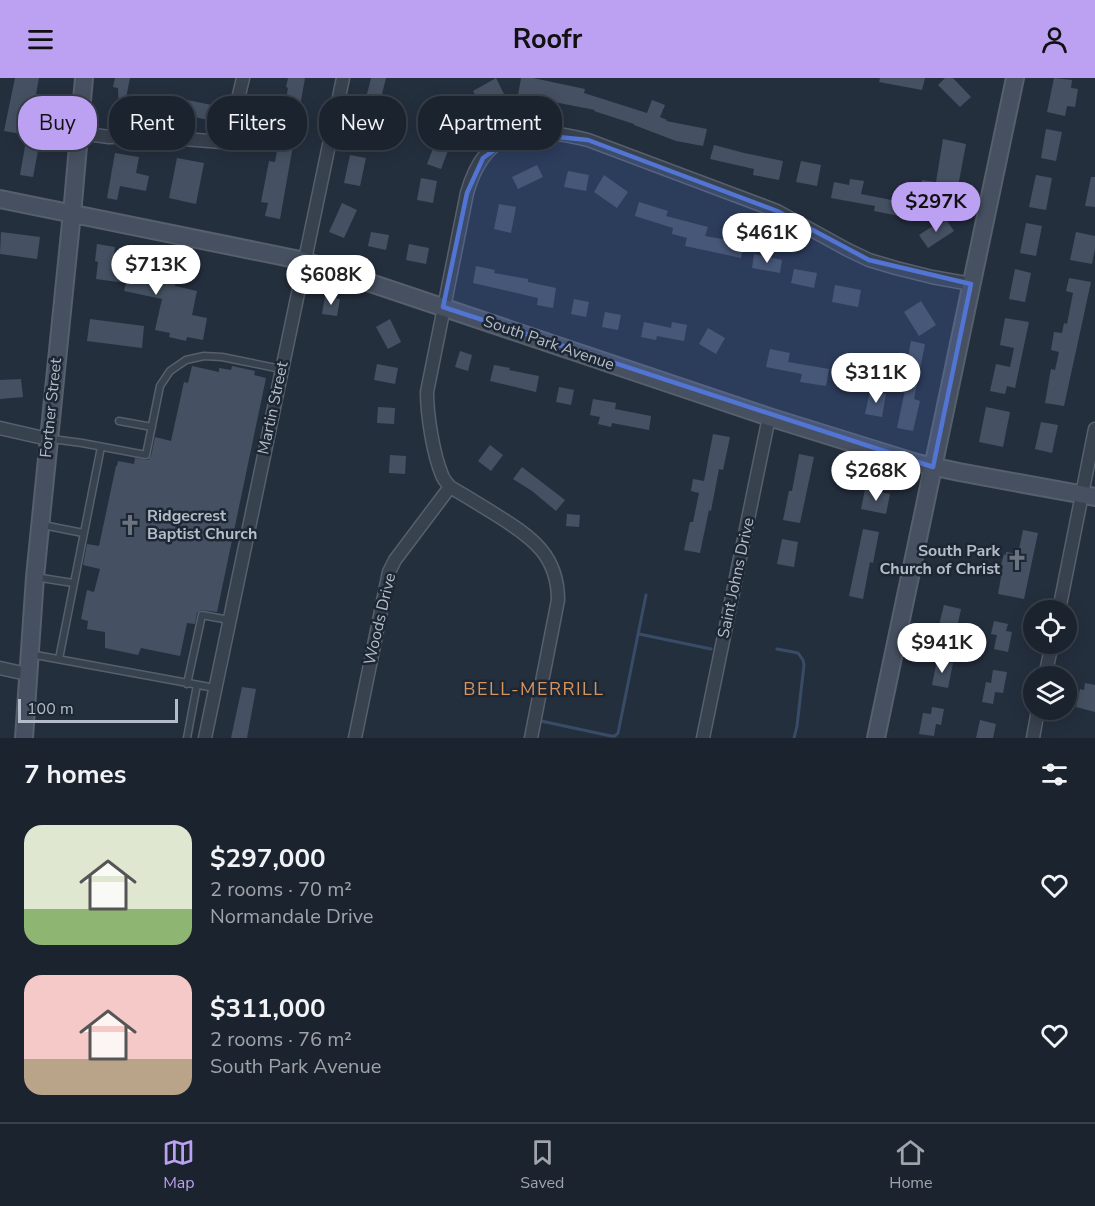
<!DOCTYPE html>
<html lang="en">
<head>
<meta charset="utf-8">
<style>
  body { margin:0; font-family:"Nunito Sans",sans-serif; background:#282f3a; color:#f1f3f6; height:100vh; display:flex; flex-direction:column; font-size:22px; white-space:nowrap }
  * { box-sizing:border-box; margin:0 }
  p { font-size:20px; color:#a0a4aa }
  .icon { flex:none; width:33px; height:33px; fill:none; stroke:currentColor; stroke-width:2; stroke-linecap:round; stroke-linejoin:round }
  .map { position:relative; height:660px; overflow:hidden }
  .details { display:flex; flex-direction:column; background:#1b232e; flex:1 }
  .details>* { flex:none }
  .guide { position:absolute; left:18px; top:18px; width:600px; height:54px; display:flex; gap:12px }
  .fabs { position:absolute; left:1023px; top:522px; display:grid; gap:12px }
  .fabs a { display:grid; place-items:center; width:54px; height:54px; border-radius:50%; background:#1b232e; box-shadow:0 3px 15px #0003,0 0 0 2px #39404a; font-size:30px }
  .scale { position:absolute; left:18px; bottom:15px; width:160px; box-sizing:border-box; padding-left:6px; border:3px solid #b4bcc9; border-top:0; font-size:16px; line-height:21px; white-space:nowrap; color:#b4bcc9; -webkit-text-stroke:4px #1d2633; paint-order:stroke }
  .price { position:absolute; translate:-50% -51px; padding:0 14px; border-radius:21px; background:#fff; color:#222; font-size:20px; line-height:39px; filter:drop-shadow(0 2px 3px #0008) }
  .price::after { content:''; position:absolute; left:50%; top:36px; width:18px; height:14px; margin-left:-9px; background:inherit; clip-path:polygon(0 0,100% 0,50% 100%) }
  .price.on { background:#bca0f2; color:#111 }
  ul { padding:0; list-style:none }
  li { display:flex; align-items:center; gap:18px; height:150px; padding:0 24px }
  li span { display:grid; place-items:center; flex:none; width:168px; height:120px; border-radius:18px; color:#555 }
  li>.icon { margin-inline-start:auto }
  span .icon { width:72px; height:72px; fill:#fffc; stroke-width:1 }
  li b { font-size:26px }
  h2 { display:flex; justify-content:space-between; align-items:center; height:72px; padding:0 24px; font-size:26px }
  .pill { padding:0 21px; border-radius:24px; background:#1b232e; box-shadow:0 3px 15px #0003,0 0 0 2px #39404a; font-size:21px; line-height:54px }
  .pill.on { background:#bca0f2; color:#111 }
  header { display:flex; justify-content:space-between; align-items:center; height:78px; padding:0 24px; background:#bca0f2; color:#111; font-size:27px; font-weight:700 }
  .tab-bar { display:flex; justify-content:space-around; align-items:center; height:84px; border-top:2px solid #39404a; background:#1b232e; font-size:16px; color:#a0a4aa }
  .tab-bar a { display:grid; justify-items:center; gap:3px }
  .tab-bar .on { color:#bca0f2 }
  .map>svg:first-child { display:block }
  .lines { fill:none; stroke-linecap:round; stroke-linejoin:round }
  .stream { stroke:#394c67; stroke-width:3 }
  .building { fill:#455162 }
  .lane-casing { stroke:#565f6c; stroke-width:9 }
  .street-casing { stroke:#565f6c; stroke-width:15 }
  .secondary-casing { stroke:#565f6c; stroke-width:20 }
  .lane { stroke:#38414e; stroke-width:6 }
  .street { stroke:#38414e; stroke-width:12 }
  .secondary { stroke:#465061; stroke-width:16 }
  .marked { fill:#5274d3; fill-opacity:0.2; stroke:#5274d3; stroke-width:4.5; stroke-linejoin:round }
  .labels { text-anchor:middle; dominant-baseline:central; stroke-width:5; stroke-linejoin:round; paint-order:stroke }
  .street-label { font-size:16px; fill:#b4bcc9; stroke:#1d2633 }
  .poi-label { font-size:16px; font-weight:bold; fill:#b4bcc9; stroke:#1d2633; text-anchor:start }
  .neighbourhood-label { font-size:18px; letter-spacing:1.5px; fill:#d59563; stroke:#1d2633 }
</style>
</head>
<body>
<header><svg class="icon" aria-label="menu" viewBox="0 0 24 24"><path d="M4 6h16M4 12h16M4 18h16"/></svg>Roofr<svg class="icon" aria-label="person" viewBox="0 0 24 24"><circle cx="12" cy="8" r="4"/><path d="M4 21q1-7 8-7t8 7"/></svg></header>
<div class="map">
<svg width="1095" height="660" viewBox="0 0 1095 660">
  <rect width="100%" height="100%" fill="#242f3e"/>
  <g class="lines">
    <path class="stream" d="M 639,556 L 711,571
      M 777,571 L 798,575 L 803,582 L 804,587 L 797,648 L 794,660
      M 541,643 L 611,658 L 615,658 L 618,655 L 646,517"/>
  </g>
  <path class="building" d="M 15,0 L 39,0 L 36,16 L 46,18 L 37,62 L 40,62 L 33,99 L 20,97 L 27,57 L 4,53 Z
    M 115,0 L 130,0 L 126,20 L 167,18 L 217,28 L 214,43 L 164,33 L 123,35 L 123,36 L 119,36 L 118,10 L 113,9 Z
    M 288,0 L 305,0 L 280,141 L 265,138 L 268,125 L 261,124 L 269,83 L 275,84 L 288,10 L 286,9 Z
    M 371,0 L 386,0 L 380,24 L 366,20 Z
    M 496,0 L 505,18 L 482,30 L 473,13 Z
    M 521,0 L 533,0 L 585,11 L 584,15 L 647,35 L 652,22 L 665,27 L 660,39 L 667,42 L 666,43 L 707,51 L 703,68 L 676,63 L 634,47 L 634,46 L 594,33 L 595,32 L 518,17 Z
    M 880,0 L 925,0 L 922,12 L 879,4 Z
    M 945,0 L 953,0 L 971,19 L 960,29 L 938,7 Z
    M 1054,0 L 1072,2 L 1071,10 L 1078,11 L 1075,29 L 1067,28 L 1065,38 L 1047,34 Z
    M 463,27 L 473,38 L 473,41 L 456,58 L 444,46 Z
    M 367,40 L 379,42 L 376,58 L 364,56 Z
    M 1046,51 L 1062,54 L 1056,83 L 1041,80 Z
    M 943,61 L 966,66 L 954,130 L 938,127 L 939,123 L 918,119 L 922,102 L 936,104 Z
    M 435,65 L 449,70 L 441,91 L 427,86 Z
    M 714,67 L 744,75 L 783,83 L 779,102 L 753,97 L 754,91 L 710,81 Z
    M 115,75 L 139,79 L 136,95 L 149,98 L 146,113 L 120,108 L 117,122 L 107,120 Z
    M 350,77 L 366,80 L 360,108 L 344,105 Z
    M 177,80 L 204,85 L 196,126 L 169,120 Z
    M 801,83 L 821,87 L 817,108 L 796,104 Z
    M 537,87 L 543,99 L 518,111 L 512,99 Z
    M 568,93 L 589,97 L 586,113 L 564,109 Z
    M 604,97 L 628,114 L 617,130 L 594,114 Z
    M 1036,97 L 1052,100 L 1046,132 L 1029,129 Z
    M 1091,99 L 1095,99 L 1095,129 L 1085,128 Z
    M 421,100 L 437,103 L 433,125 L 417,122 Z
    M 850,101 L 864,103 L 861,116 L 902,124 L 899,138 L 874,133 L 875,128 L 831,120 L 834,104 L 849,107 Z
    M 639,124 L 668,133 L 666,138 L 708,149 L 705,158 L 744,165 L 741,180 L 685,168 L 687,160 L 672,156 L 673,150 L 635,138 Z
    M 342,125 L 357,132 L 344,160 L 329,154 Z
    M 499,126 L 516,129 L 511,155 L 494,151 Z
    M 945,140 L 954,153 L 928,170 L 919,157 Z
    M 1026,145 L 1042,148 L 1036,178 L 1020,175 Z
    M 1,154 L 40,159 L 37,181 L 0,176 Z
    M 371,154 L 389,157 L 386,172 L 368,168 Z
    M 1076,154 L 1095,158 L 1095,171 L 1092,186 L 1070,182 Z
    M 97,166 L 115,169 L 112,188 L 129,190 L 129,189 L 177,199 L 175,208 L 197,213 L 192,237 L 207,240 L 203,262 L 187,259 L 186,263 L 169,259 L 170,255 L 155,252 L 162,221 L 124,213 L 126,205 L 96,201 L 98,184 L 95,183 Z
    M 409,166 L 429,170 L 426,186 L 406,182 Z
    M 754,176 L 782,182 L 780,195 L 752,190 Z
    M 476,188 L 495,192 L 494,195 L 528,201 L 528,204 L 556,210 L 553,230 L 537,227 L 538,220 L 473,205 Z
    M 794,191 L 817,195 L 814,210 L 791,205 Z
    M 1015,191 L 1031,195 L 1025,224 L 1009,221 Z
    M 1069,200 L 1091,204 L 1064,328 L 1045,325 L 1051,291 L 1055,292 L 1059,274 L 1051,272 L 1054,254 L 1062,255 L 1064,245 L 1067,246 L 1073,215 L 1066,213 Z
    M 835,207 L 861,212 L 858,229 L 832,224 Z
    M 325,218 L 340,221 L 337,238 L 322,236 Z
    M 574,221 L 589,224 L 586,239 L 571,236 Z
    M 921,223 L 936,247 L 919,258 L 904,234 Z
    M 605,234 L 621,237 L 618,252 L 602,249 Z
    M 1005,240 L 1029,244 L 1015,310 L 1007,308 L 1005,316 L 990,313 L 996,286 L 1010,289 L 1014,270 L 1000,267 Z
    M 90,241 L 144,248 L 142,270 L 87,263 Z
    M 390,241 L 401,264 L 388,271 L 376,249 Z
    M 644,244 L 671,250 L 672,244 L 687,247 L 684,263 L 657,258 L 656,262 L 641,259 Z
    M 708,250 L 725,260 L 716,276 L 699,266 Z
    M 911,263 L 925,266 L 914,321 L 920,323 L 913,353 L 897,350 L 909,293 L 906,292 Z
    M 770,271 L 790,275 L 788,284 L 829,291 L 826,308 L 800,304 L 802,296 L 766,289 Z
    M 460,273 L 472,277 L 468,293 L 455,289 Z
    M 377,286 L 398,290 L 395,306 L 374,302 Z
    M 494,287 L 510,290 L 509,292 L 539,298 L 536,314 L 490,303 Z
    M 192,288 L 219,294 L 219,290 L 231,292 L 232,288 L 255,293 L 254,297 L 266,300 L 217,534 L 201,532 L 197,535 L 195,546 L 187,545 L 180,578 L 141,570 L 138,577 L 105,570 L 105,554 L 87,551 L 88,543 L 81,541 L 87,512 L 94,514 L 100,491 L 83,487 L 87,466 L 99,468 L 116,388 L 117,388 L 118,383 L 134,386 L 135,380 L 148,382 L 151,378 L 155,359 L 171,363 L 184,304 L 188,305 Z
    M 21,301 L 23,319 L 0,321 L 0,302 Z
    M 559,309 L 574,312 L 571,327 L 556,324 Z
    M 870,313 L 886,316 L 882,339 L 865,336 Z
    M 593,321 L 616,325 L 615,331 L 651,338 L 649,352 L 612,345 L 611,349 L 598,346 L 600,339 L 590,337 Z
    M 378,329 L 395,330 L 394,346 L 377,345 Z
    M 986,329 L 1010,334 L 1003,369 L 979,364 Z
    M 1041,344 L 1058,347 L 1052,375 L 1035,371 Z
    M 713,356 L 730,359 L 723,392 L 719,391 L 711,433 L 709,432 L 700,475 L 684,472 L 690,444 L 693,444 L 699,415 L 691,413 L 693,401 L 704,403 Z
    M 490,367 L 503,377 L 491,393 L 478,383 Z
    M 799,376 L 814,379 L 800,445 L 783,442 L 789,413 L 792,413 Z
    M 390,377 L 406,378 L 405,396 L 389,395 Z
    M 522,389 L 565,422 L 556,433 L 532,413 L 513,401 Z
    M 865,411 L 890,416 L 886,436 L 861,431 Z
    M 567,436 L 580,437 L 579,449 L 566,448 Z
    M 863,451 L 879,454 L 873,485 L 870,484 L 863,521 L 849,518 Z
    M 1023,452 L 1038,455 L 1024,521 L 998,516 L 1003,488 L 1001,487 L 1004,476 L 1006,477 L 1006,474 L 1018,476 Z
    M 782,461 L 798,464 L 794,489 L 777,486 Z
    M 944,527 L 961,531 L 955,559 L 937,555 Z
    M 994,543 L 1008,546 L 1006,553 L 1012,554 L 1008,574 L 994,571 L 997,557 L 991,556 Z
    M 937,582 L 953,585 L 948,610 L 932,607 Z
    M 993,592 L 1007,594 L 1003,615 L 995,614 L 993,626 L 982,624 L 986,604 L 991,605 Z
    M 1085,605 L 1095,607 L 1095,634 L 1076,629 L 1080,611 L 1084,612 Z
    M 242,609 L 256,611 L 247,660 L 231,660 Z
    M 932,629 L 944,631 L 941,647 L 936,646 L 934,658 L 919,656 L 923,635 L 931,636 Z
    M 980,642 L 996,646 L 993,660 L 976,660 Z"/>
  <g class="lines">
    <defs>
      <path id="lane" d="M 119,343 L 152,349
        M 52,361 L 82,365 L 146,377 L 160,308 L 170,293 L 186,282 L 204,278 L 222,279 L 281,291
        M 43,447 L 83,455
        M 35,499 L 73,505
        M 30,576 L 215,610
        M 59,581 L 101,369
        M 187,606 L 202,537 L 229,542
        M 187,660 L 197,607"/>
      <path id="street" d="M 80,55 L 109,59 L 145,58 L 222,64 L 230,55 L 243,0
        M 0,350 L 48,361
        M 1059,532 L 1095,351
        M 0,590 L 27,596
        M 1045,598 L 1052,566
        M 205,660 L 343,0
        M 355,660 L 389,494 L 395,482 L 450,409
        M 531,660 L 558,522 C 558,478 533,460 498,438 C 482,428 466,418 450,409 C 447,405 443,401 442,397 C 433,376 427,336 427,314 L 467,115 C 486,47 529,48 588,62 L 777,133 L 848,172 L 869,182 L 896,190 L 932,199 L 971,206
        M 703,660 L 769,339
        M 1033,660 L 1038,632"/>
      <path id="secondary" d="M 0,121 L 305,183 L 769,339 L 917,385 L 959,394 L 1095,419
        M 24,660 L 35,499 L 73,125 L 84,0
        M 876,660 L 1015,0"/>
    </defs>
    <use href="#lane" class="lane-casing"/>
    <use href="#street" class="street-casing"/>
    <use href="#secondary" class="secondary-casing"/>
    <use href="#lane" class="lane"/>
    <use href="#street" class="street"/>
    <use href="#secondary" class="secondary"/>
  </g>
  <path class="marked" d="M 518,55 L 588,62 L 777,133 L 869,182 L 971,206 L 933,389 L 443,229 L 467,115 L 483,80 Z"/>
  <defs>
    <symbol id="church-bare" viewBox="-9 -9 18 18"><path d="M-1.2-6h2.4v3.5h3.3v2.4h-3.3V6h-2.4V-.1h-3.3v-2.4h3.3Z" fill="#6b7280" stroke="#1d2633" stroke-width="2.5" paint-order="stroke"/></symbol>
  </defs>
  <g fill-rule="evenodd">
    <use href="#church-bare" x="115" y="432" width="30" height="30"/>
    <use href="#church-bare" x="1002" y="467" width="30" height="30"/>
  </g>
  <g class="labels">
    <g class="street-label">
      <text transform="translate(549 265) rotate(19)">South Park Avenue</text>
      <text transform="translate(51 330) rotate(-84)">Fortner Street</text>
      <text transform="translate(273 330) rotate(-78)">Martin Street</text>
      <text transform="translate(736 500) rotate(-78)">Saint Johns Drive</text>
      <text transform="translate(380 541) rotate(-77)">Woods Drive</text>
    </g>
    <g class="poi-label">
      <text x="147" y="438">Ridgecrest<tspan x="147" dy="18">Baptist Church</tspan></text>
      <text x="1000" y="473" text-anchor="end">South Park<tspan x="1000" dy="18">Church of Christ</tspan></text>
    </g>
    <g class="neighbourhood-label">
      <text x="534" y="611">BELL-MERRILL</text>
    </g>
  </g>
</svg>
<div class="fabs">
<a><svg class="icon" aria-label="locate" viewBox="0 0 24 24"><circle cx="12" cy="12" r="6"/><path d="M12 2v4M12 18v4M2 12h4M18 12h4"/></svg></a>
<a><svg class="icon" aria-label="layers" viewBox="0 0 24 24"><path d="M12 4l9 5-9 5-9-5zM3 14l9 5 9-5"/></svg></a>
</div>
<div class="scale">100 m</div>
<b class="price on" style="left:936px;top:155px">$297K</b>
<b class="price" style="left:767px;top:186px">$461K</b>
<b class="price" style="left:156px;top:218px">$713K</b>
<b class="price" style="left:331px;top:228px">$608K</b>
<b class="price" style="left:876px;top:326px">$311K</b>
<b class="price" style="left:876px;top:424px">$268K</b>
<b class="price" style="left:942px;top:596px">$941K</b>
<div class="guide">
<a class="pill on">Buy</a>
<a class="pill">Rent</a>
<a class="pill">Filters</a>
<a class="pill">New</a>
<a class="pill">Apartment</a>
</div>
</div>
<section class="details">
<h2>7 homes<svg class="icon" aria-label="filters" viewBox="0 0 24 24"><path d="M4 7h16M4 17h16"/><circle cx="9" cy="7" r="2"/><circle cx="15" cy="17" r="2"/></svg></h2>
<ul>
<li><span style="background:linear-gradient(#dfe7d0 70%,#8fb573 0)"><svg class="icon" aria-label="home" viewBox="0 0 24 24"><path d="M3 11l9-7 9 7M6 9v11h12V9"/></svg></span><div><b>$297,000</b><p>2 rooms · 70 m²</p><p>Normandale Drive</p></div><svg class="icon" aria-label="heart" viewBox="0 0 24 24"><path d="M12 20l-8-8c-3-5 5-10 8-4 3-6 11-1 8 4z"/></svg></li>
<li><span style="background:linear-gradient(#f6c9c9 70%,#b9a48a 0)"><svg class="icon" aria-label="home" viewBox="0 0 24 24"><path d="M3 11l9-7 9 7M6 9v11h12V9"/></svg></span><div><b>$311,000</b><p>2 rooms · 76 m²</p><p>South Park Avenue</p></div><svg class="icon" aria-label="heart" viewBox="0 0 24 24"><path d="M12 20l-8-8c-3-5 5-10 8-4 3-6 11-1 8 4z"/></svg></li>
</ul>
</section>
<nav class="tab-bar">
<a class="on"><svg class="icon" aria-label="map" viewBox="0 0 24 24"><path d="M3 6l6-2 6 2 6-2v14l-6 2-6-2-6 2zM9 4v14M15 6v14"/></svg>Map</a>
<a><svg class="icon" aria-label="saved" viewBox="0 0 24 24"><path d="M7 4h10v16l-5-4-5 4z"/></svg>Saved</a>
<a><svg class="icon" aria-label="home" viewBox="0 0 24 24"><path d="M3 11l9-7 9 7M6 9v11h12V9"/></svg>Home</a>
</nav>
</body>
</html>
